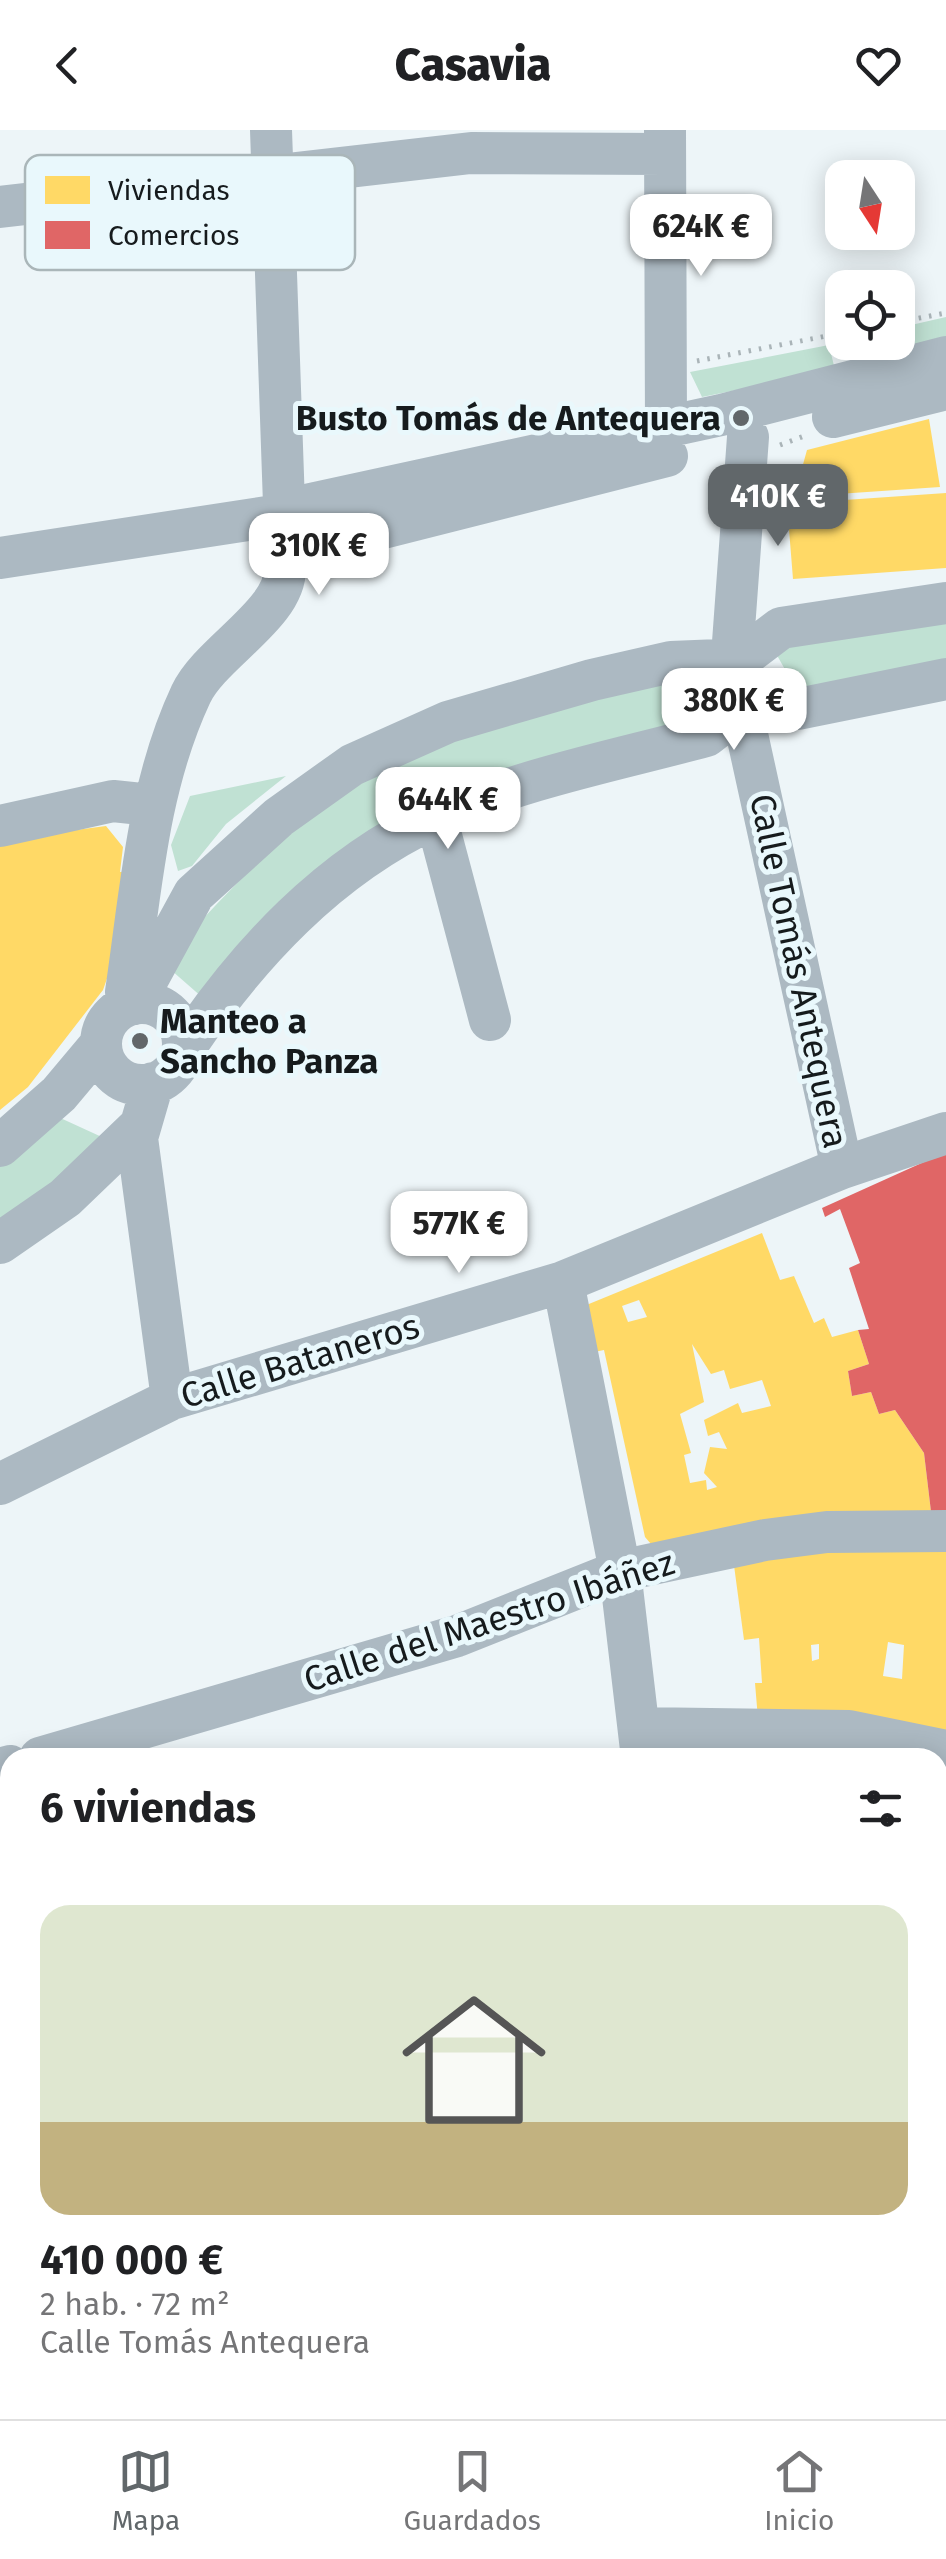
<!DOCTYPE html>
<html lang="es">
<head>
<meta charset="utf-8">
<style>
  body { margin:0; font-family:"Fira Sans",sans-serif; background:#f6f6f6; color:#202124; height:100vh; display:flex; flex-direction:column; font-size:38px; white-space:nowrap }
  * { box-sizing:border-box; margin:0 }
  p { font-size:32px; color:#757577 }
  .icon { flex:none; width:55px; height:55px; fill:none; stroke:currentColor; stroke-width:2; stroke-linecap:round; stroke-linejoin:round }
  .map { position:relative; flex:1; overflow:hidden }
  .sheet { position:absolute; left:0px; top:1618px; width:948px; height:672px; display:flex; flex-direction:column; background:#fff; border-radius:30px 30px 0 0; box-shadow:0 5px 25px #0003 }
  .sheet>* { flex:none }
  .needle { width:65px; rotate:168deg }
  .fabs { position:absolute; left:825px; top:30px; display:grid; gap:20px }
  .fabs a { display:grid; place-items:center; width:90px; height:90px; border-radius:20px; background:#fff; box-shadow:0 5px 25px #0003; font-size:50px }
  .price { position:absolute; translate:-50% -85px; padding:0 22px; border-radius:20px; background:#fff; color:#222; font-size:32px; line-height:65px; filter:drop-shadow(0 2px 5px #0008) }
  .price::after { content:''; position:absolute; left:50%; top:60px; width:30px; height:22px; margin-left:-15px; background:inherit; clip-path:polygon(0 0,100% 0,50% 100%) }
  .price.active { background:#61676a; color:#fff }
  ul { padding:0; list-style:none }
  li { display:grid; align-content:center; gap:20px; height:530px; padding:0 40px }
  li span { display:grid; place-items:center; height:310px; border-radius:30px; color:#555 }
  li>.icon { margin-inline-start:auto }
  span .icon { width:180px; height:180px; fill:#fffc; stroke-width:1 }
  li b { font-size:42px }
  h2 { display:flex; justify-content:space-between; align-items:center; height:120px; padding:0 40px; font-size:42px }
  header { display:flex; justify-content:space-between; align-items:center; height:130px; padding:0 40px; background:#fff; font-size:45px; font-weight:800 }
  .tabs { display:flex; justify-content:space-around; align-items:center; height:140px; border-top:2px solid #e0e0e0; background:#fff; font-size:28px; color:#757577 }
  .tabs a { display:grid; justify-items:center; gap:5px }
  .tabs .active { color:#61676a }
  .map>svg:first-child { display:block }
  .green { fill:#c0e1d3 }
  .homes { fill:#ffd966; fill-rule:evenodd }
  .shops { fill:#e06666 }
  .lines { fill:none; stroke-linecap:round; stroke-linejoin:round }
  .path { stroke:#aab4b8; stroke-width:5; stroke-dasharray:2.5 8; stroke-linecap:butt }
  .minor { stroke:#acb9c2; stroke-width:42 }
  .poi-dot { fill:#61676a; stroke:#e9f8fc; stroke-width:4 }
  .labels { text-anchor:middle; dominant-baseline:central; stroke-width:10; stroke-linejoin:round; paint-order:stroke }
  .poi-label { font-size:35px; font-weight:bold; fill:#161b1d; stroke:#e9f8fc; text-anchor:end }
  .street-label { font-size:35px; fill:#161b1d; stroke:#e9f8fc }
  .key { fill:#e9f8fc; stroke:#aab6b9; stroke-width:2.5 }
  .key-label { font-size:28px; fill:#161b1d }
</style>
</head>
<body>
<header><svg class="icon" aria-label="back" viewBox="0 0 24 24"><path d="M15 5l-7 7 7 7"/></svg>Casavia<svg class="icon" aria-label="heart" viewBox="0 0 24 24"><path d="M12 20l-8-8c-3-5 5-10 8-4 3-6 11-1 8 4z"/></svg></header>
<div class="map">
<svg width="946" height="2289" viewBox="0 0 946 2289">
  <rect width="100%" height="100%" fill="#edf5f8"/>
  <path class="green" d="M 946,187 L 946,215 L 853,235 L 847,213 L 898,212 L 898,198 Z
    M 829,215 L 835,240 L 702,267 L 690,242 Z
    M 946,486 L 946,545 L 786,564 L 787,543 L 774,520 Z
    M 682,548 L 696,598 L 512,643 L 203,868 L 163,833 C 232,755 314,667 412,626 C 499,590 592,571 682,548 Z
    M 286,646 L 226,694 L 192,736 L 178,741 L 171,715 L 190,666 Z
    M 56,986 L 104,1008 L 37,1069 L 0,1094 L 0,1032 Z"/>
  <path class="homes" d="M 929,289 L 940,357 L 794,367 L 807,320 Z
    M 946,363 L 946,438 L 793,449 L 787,374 Z
    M 106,696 L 123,717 L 120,742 L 129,741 L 117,820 L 103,860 L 28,957 L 0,980 L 0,710 Z
    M 762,1103 L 780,1150 L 794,1146 L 814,1193 L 824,1188 L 832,1207 L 858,1200 L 869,1234 L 848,1241 L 852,1266 L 871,1262 L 879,1284 L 895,1280 L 924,1323 L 932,1390 L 657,1421 L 645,1407 L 604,1220 L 594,1222 L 584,1176 ZM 639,1170 L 647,1187 L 628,1192 L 622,1176 ZM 692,1214 L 711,1244 L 724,1240 L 730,1259 L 762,1250 L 771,1276 L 742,1283 L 738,1273 L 704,1290 L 708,1306 L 719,1302 L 727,1319 L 710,1317 L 704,1343 L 717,1357 L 707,1360 L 706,1350 L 690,1353 L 684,1325 L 691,1323 L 680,1284 L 704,1272 Z
    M 946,1414 L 946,1611 L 758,1589 L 755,1553 L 762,1553 L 759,1508 L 744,1510 L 733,1428 ZM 888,1512 L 904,1515 L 902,1549 L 883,1546 ZM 819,1514 L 819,1529 L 812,1531 L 811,1515 Z
    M 803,1609 L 927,1628 L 803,1628 Z
    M 938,1626 L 946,1628 L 946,1736 L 938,1735 Z
    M 938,1784 L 946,1786 L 939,1821 L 938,1821 Z
    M 938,1964 L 946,1966 L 946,2092 L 938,2091 Z
    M 938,2162 L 946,2163 L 946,2283 L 938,2283 Z
    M 482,2280 L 662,2280 L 671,2281 L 670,2289 L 479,2289 Z"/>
  <path class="shops" d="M 946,1022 L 946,1391 L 932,1390 L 924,1323 L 895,1280 L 879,1284 L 871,1262 L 852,1266 L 848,1241 L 869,1234 L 858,1200 L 869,1199 L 849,1138 L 860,1133 L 840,1079 L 825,1087 L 822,1078 Z
    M 938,2091 L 946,2092 L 946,2163 L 938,2162 Z"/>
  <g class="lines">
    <path class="path" d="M 898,192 L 946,183
      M 697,231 L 842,203
      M 780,315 L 807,305"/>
    <path class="minor" d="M 271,0 L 284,374
      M 665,0 L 666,297
      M 0,77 L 471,23 L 664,24
      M 833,287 L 946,259
      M 306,375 L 721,285 L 946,227
      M 328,412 L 667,326
      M 0,428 L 267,387
      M 732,526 L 748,307
      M 744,526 L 781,498 L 946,473
      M 756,580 L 798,579 L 946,549
      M 743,586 L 842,1038
      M 436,687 L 490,890
      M 0,696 L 113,671 L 151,675
      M 126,862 C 141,761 147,658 191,564 C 211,522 286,484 285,438
      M101 914a41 41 0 1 1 82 0a41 41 0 1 1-82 0Z
      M 134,874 L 194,764 L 279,687 L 352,635 L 448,592 L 592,550 L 671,532 L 720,530
      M 182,922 C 247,825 328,737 436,687 C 519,649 617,630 706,606 L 732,586
      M 153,953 L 137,1008 L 172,1269
      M 0,1016 L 59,964 L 101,914
      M 0,1113 L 65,1068 L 140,996
      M 563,1152 L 620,1441 L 642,1628
      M 0,1354 L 172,1269 L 563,1152 L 842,1038 L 946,1003
      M 639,1598 L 849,1601 L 946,1621
      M 40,1628 L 457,1506 L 620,1441 L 765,1410 L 827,1402 L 946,1401
      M 0,1639 L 10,1636
      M 0,1755 L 10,1753
      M 938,1898 L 946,1860
      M 0,1960 L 10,1960
      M 0,2165 L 10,2164
      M 771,2280 L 820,2289
      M 456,2289 L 460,2280
      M 861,2289 L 863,2280"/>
  </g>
  <g class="poi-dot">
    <circle cx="741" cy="288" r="10"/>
    <circle cx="140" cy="911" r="10"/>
  </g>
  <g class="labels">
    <g class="poi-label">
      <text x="721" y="288">Busto Tomás de Antequera</text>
      <text x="160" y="891" text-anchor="start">Manteo a<tspan x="160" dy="40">Sancho Panza</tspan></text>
    </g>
    <g class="street-label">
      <text transform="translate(799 841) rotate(78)">Calle Tomás Antequera</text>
      <text transform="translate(300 1231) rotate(-17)">Calle Bataneros</text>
      <text transform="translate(489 1491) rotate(-18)">Calle del Maestro Ibáñez</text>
    </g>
  </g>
  <rect x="25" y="25" width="330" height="115" rx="15" class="key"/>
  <rect x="45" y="46" width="45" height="28" fill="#ffd966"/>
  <rect x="45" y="91" width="45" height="28" fill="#e06666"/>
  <g class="key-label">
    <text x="108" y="70">Viviendas</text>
    <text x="108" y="115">Comercios</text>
  </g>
</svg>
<div class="fabs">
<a><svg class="needle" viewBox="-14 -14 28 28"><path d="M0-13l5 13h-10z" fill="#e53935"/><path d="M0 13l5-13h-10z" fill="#757577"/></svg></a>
<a><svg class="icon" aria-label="locate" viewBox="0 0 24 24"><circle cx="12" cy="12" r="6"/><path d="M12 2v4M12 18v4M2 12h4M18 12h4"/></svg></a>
</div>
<b class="price" style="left:701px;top:149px">624K €</b>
<b class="price active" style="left:778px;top:419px">410K €</b>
<b class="price" style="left:319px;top:468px">310K €</b>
<b class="price" style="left:734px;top:623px">380K €</b>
<b class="price" style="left:448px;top:722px">644K €</b>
<b class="price" style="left:459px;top:1146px">577K €</b>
<section class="sheet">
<h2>6 viviendas<svg class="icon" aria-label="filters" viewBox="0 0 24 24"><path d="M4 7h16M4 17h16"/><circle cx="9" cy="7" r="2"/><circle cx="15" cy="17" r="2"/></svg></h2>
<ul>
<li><span style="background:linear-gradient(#dfe7d0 70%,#c2b280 0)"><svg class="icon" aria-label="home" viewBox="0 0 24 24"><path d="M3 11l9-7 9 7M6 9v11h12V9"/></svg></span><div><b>410 000 €</b><p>2 hab. · 72 m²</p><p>Calle Tomás Antequera</p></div></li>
</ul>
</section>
</div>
<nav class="tabs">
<a class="active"><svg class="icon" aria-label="map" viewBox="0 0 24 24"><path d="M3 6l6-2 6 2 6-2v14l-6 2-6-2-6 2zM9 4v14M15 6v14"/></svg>Mapa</a>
<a><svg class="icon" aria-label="saved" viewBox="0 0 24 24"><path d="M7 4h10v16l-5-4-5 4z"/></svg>Guardados</a>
<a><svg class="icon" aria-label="home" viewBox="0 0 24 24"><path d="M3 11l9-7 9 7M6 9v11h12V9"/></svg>Inicio</a>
</nav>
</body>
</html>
